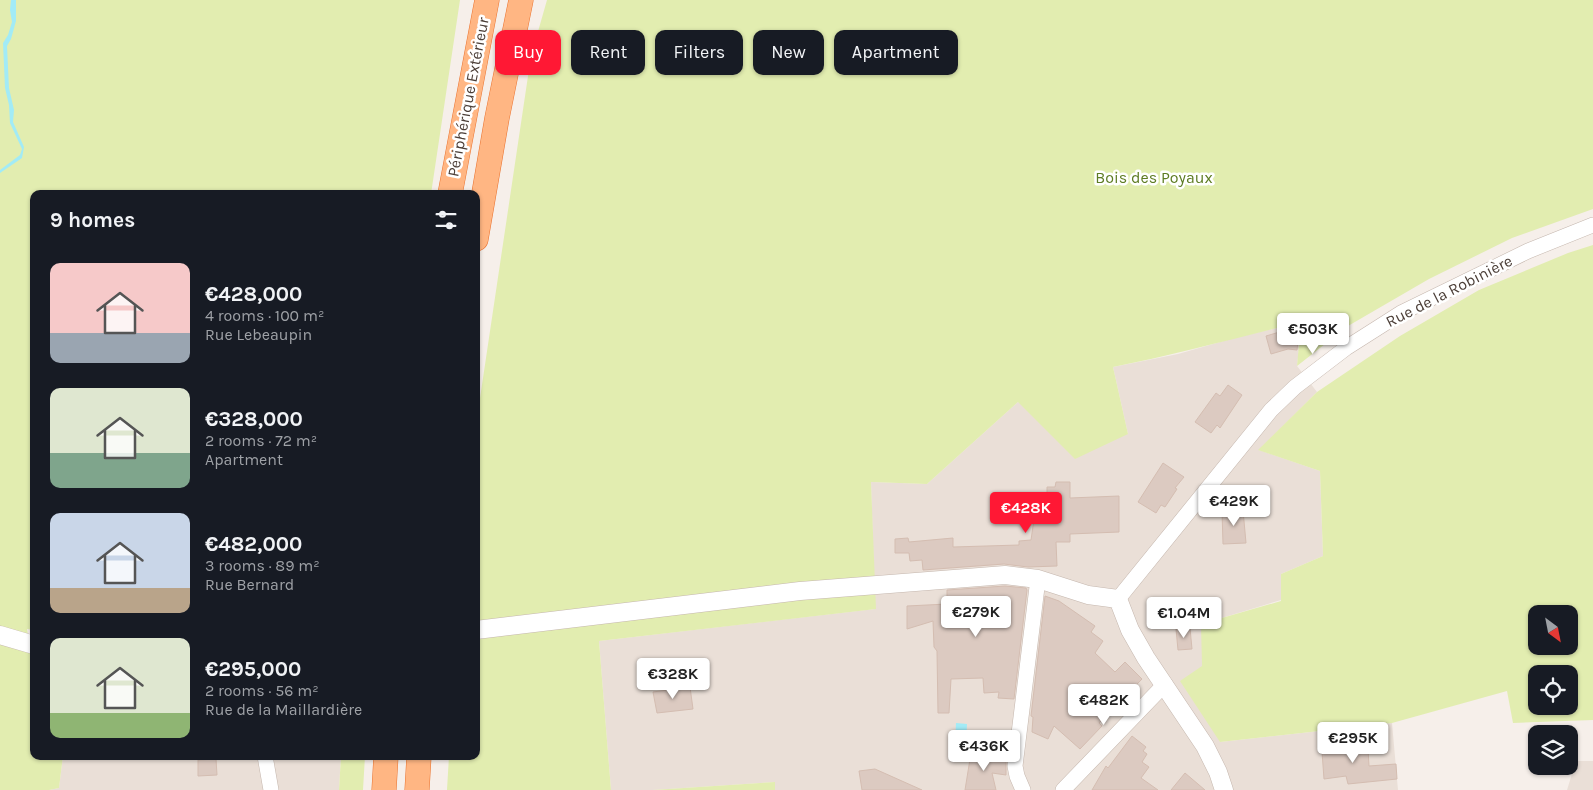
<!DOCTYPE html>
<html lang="en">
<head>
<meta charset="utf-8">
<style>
  body { margin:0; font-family:Karla,sans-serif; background:#242831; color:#f1f3f6; height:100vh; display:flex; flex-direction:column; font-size:19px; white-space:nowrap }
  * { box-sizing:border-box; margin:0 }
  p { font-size:16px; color:#9ea1a6 }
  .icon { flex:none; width:28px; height:28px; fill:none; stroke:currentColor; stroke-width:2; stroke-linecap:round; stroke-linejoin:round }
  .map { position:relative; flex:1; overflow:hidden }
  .details { position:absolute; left:30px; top:190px; width:450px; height:570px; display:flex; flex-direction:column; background:#171b24; border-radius:10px; box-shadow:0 1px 4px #0004 }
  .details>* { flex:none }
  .guide { position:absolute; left:495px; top:30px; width:475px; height:45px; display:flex; gap:10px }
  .needle { width:32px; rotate:148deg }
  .controls { position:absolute; left:1528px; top:605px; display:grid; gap:10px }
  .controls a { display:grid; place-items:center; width:50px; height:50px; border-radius:10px; background:#171b24; box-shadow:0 1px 4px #0004; font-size:25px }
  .price { position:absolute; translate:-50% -42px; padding:0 11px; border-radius:5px; background:#fff; color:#222; font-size:16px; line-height:32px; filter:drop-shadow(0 1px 2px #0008) }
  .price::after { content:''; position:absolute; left:50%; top:30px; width:15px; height:11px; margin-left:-8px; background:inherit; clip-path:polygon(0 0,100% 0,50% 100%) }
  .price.on { background:#ff1834; color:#fff }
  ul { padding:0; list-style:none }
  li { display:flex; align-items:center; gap:15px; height:125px; padding:0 20px }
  li span { display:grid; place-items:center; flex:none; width:140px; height:100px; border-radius:10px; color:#555 }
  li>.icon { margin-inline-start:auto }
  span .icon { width:60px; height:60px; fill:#fffc; stroke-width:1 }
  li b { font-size:21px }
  h2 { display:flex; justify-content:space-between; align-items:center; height:60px; padding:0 20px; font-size:21px }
  .chip { padding:0 18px; border-radius:10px; background:#171b24; box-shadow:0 1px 4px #0004; font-size:18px; line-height:45px }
  .chip.on { background:#ff1834; color:#fff }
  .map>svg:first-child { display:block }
  .residential { fill:#eadfd7 }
  .green { fill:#e2edb0; fill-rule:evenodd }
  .water { fill:#a2ebf6 }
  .building { fill:#dccac1; stroke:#d4bdb1 }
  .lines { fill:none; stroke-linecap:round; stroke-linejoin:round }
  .minor-casing { stroke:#c5b7ae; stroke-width:16 }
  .tertiary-casing { stroke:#c5b7ae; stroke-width:19 }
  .trunk-casing { stroke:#ea7330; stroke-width:25 }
  .minor { stroke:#fff; stroke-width:15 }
  .tertiary { stroke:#fff; stroke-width:18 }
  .trunk { stroke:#ffb683; stroke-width:24 }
  .labels { text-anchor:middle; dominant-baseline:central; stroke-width:5; stroke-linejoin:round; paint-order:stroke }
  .street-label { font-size:16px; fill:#4b3e37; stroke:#fff }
  .park-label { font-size:16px; fill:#5d7c23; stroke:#fff }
</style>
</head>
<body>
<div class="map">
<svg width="1593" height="790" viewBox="0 0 1593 790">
  <rect width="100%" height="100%" fill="#f6efea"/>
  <path class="residential" d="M 1302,322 L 1297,366 L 1317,392 L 1259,450 L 1320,471 L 1323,556 L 1281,574 L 1281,600 L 1202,624 L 1220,742 L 1392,723 L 1398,790 L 775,790 L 775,782 L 653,790 L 611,790 L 599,641 L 875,609 L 871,482 L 927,484 L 1018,402 L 1128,434 L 1113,367 L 1178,354 L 1234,338 Z
    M 63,756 L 341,756 L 339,790 L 49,790 L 59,788 Z
    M 1576,761 L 1593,761 L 1593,790 L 1567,790 Z"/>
  <path class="green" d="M 0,0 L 460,0 L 431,194 L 34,194 L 34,630 L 27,629 L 34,670 L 34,756 L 63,756 L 59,788 L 49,790 L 0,790 Z
    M 547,0 L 1593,0 L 1593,209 L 1512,238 L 1429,279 L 1348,326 L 1297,366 L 1301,322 C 1239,337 1177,354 1113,367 L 1128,434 L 1075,459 L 1018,402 L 927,484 L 871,482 L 876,609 L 599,641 L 611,790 L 447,790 L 449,756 L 476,756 L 476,425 L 531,56 Z
    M 1593,245 L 1593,720 L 1513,723 L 1507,691 L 1392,723 L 1220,742 L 1180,681 L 1202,666 L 1201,624 L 1281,601 L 1281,574 L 1323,556 L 1320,471 L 1258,450 L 1317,392 L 1400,336 L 1479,290 L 1568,253 ZM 1536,614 L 1569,614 L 1569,646 L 1536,646 ZM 1536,674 L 1569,674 L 1569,706 L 1536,706 Z
    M 341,756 L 365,756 L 363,790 L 339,790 Z
    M 775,782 L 775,790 L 653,790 Z"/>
  <path class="water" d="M 11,0 L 16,0 L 16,21 L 11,39 L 7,46 L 9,88 L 14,110 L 13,122 L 24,147 L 22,158 L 0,173 L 0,170 L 20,155 L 22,149 L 10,123 L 9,105 L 5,88 L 3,43 L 8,35 L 12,22 L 10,10 Z
    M 956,723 L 967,724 L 966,744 L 955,743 Z"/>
  <path class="building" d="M 1283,331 L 1299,332 L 1297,350 L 1288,349 L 1271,354 L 1266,336 Z
    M 1228,385 L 1242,395 L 1220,428 L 1217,425 L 1211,433 L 1195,422 L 1216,393 L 1220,396 Z
    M 1163,463 L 1184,477 L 1175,488 L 1177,489 L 1165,507 L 1161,505 L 1156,513 L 1138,502 Z
    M 1056,482 L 1070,482 L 1070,498 L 1119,496 L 1119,532 L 1070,534 L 1070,542 L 1056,542 L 1057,566 L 1028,567 L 1004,564 L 923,570 L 922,560 L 910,561 L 909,553 L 895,553 L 895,539 L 908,538 L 909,542 L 953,538 L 953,547 L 1019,545 L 1019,541 L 1031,540 L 1036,506 L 1038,506 L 1039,495 L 1047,495 L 1047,487 L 1055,487 Z
    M 1243,510 L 1246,543 L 1223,544 L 1222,511 Z
    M 1005,586 L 1026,588 L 1027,590 L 1014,699 L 998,698 L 999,692 L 984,693 L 983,678 L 951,679 L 949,713 L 938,713 L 937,651 L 934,647 L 933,621 L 907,629 L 907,606 L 947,604 L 947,590 Z
    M 1045,596 L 1059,601 L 1095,626 L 1091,632 L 1103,641 L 1095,653 L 1115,672 L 1125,662 L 1142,679 L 1099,723 L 1102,726 L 1080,749 L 1054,726 L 1048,739 L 1032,732 L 1033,717 L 1031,716 Z
    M 1190,628 L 1192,649 L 1178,650 L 1176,629 Z
    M 690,687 L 693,709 L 657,713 L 653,692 Z
    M 1132,736 L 1146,747 L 1143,751 L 1147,754 L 1142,762 L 1149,767 L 1141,778 L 1158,790 L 1092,790 L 1106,766 L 1108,768 Z
    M 1336,736 L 1338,748 L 1344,748 L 1344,751 L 1368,749 L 1369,766 L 1396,764 L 1397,779 L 1348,784 L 1346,776 L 1324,779 L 1321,738 Z
    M 971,753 L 1006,759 L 1006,775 L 992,773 L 996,790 L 965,790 Z
    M 216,759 L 217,775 L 198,776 L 198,760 Z
    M 875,769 L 922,790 L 862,790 L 859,771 Z
    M 1185,773 L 1205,790 L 1171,790 Z"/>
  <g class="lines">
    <defs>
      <path id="minor" d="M 1118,599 L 1271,410 L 1295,387 L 1346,348 L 1401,313 L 1528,251 L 1593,225
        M 265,756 L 271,790
        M 1023,790 L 1017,776 L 1015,766 L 1038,579
        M 1063,790 L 1165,684"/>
      <path id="tertiary" d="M 476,630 L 800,591 L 1005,575 L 1038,579 L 1088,595 L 1118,599 L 1130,630 L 1146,658 L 1205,746 L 1218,772 L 1224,790
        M 0,635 L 34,645"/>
      <path id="trunk" d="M 450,194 L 487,0
        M 476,239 L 497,118 L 521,0
        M 384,790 L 386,756
        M 417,790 L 419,756"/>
    </defs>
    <use href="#minor" class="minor-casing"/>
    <use href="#tertiary" class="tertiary-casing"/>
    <use href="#trunk" class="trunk-casing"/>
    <use href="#minor" class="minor"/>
    <use href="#tertiary" class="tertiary"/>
    <use href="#trunk" class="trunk"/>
  </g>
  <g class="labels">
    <g class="street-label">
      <text transform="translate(468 97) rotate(-79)">Périphérique Extérieur</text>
      <text transform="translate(1449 291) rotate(-27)">Rue de la Robinière</text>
    </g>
    <g class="park-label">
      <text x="1154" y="177">Bois des Poyaux</text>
    </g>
  </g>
</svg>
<div class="controls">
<a><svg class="needle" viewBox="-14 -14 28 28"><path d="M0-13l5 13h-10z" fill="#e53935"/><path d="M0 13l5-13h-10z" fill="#9ea1a6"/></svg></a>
<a><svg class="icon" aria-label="locate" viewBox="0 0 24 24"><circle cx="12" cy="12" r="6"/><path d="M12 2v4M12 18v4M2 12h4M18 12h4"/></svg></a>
<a><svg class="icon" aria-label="layers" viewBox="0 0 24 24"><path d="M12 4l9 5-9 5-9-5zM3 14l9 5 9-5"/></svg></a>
</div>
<b class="price" style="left:1313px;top:355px">€503K</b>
<b class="price" style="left:1234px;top:527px">€429K</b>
<b class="price on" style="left:1026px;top:534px">€428K</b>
<b class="price" style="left:976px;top:638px">€279K</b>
<b class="price" style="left:1184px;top:639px">€1.04M</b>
<b class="price" style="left:673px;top:700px">€328K</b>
<b class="price" style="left:1104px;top:726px">€482K</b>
<b class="price" style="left:1353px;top:764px">€295K</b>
<b class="price" style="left:984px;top:772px">€436K</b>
<div class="guide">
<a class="chip on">Buy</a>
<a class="chip">Rent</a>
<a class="chip">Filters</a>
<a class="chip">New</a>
<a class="chip">Apartment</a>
</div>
<section class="details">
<h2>9 homes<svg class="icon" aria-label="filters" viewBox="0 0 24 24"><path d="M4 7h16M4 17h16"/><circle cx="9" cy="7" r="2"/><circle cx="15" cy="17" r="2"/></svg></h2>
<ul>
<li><span style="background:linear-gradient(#f6c9c9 70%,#9aa5b1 0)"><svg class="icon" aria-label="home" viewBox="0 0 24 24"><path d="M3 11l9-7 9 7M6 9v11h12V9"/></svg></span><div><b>€428,000</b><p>4 rooms · 100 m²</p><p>Rue Lebeaupin</p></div></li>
<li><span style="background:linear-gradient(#dfe7d0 65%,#7fa58c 0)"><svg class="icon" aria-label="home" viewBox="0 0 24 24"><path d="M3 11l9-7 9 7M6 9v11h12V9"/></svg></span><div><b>€328,000</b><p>2 rooms · 72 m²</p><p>Apartment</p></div></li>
<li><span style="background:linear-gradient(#c9d6e8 75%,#b9a48a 0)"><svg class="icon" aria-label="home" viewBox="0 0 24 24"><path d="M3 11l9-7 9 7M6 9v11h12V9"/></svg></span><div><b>€482,000</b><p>3 rooms · 89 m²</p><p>Rue Bernard</p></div></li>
<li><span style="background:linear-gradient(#dfe7d0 75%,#8fb573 0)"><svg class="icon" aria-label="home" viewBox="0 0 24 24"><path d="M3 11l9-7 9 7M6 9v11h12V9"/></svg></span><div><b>€295,000</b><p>2 rooms · 56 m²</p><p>Rue de la Maillardière</p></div></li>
</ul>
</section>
</div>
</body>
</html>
